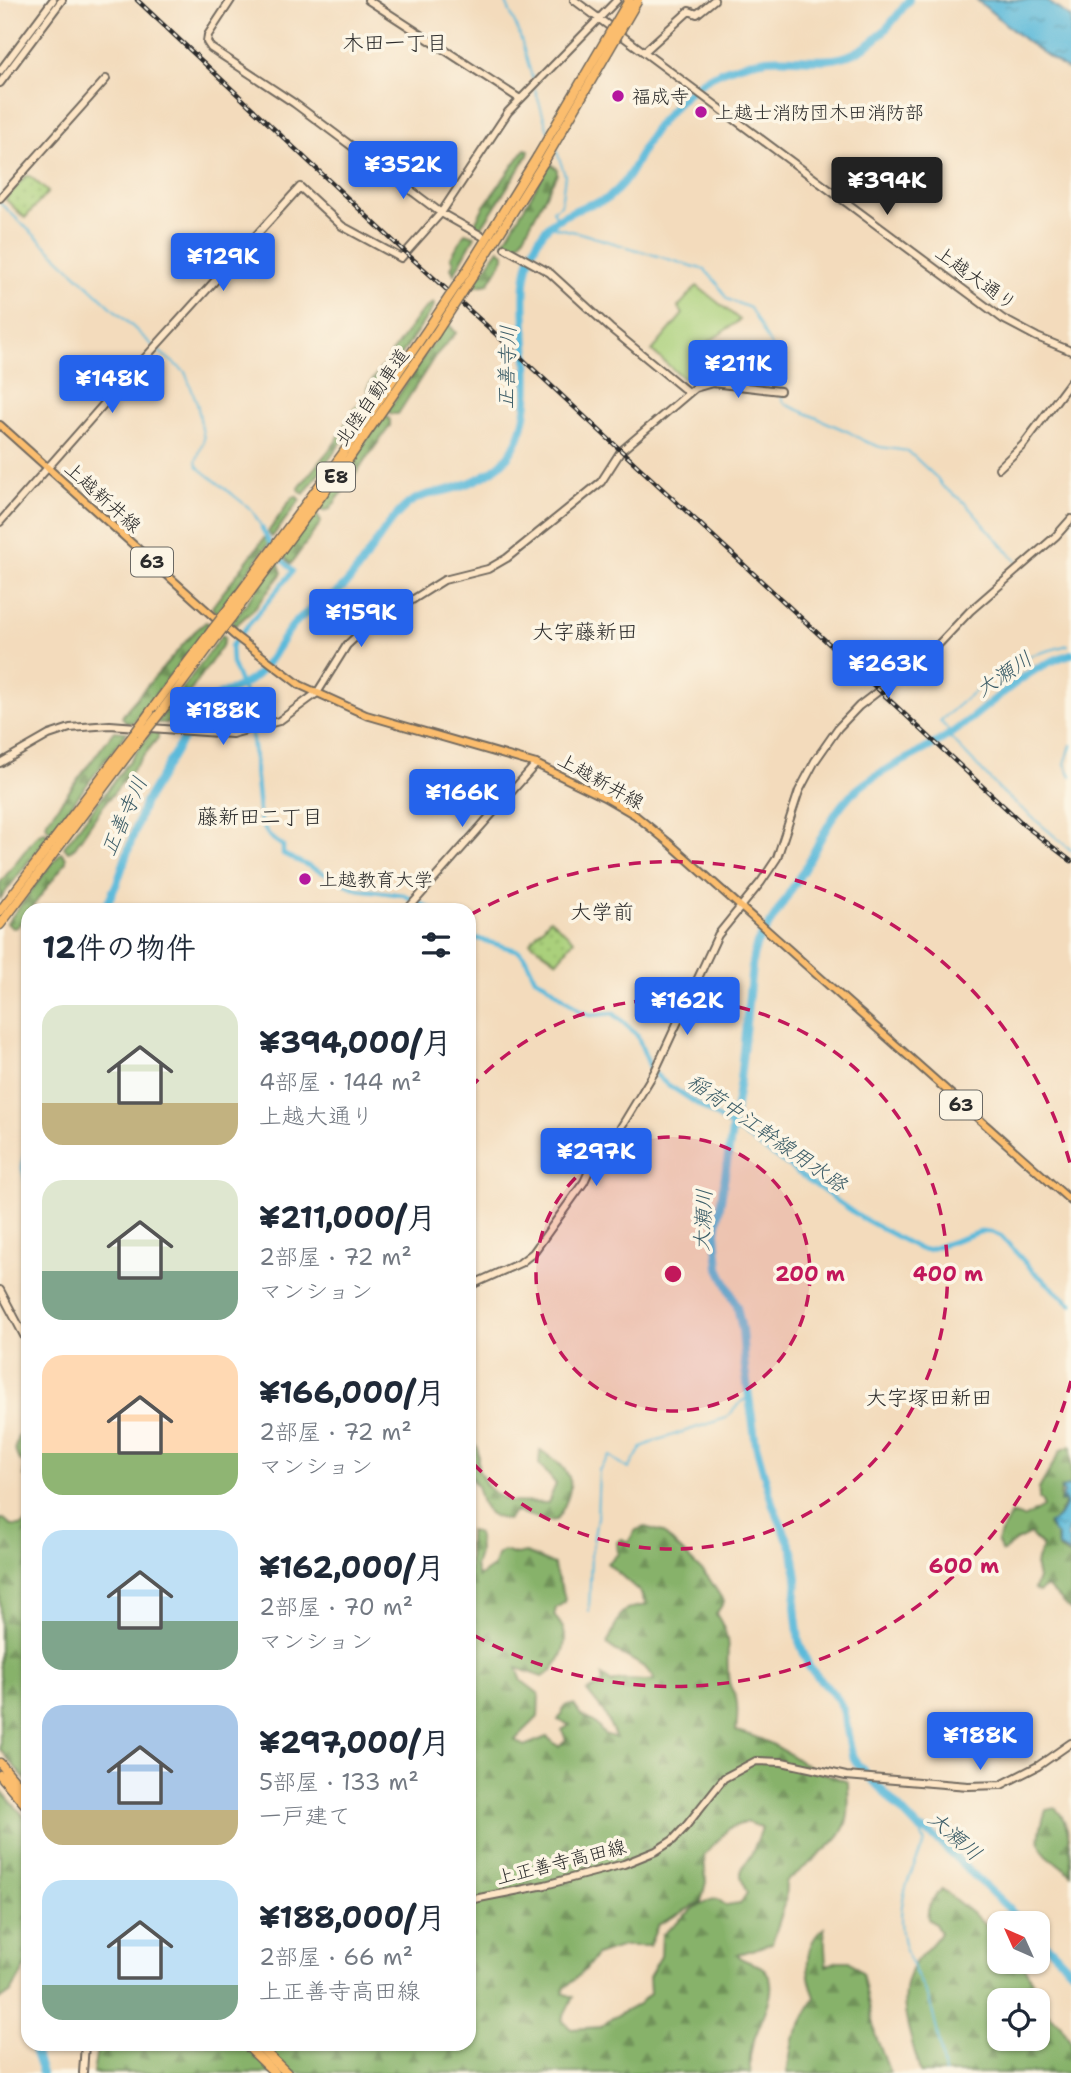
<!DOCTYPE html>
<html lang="ja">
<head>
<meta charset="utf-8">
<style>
  body { margin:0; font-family:"Shantell Sans","Klee One",sans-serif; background:#f6f6f7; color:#1f2937; height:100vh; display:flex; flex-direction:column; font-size:26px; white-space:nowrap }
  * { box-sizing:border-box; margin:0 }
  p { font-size:23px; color:#747a83 }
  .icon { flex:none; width:38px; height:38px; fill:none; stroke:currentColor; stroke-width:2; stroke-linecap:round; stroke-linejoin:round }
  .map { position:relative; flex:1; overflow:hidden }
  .sheet { position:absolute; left:21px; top:903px; width:455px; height:1148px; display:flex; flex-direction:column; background:#fff; border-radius:21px; box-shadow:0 2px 5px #0004 }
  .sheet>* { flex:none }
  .needle { width:46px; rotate:315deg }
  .controls { position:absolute; left:987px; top:1911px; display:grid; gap:14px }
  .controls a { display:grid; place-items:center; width:63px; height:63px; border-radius:14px; background:#fff; box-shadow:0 2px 5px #0004; font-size:35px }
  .price { position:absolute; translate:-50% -60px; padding:0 16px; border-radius:7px; background:#2563eb; color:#fff; font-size:23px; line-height:46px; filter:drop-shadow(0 2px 4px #0008) }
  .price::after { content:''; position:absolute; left:50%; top:42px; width:21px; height:16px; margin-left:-10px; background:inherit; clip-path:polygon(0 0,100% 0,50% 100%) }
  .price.on { background:#222; color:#fff }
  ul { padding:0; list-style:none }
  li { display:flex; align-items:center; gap:21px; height:175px; padding:0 21px }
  li span { display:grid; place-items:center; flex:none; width:196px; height:140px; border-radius:21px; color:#555 }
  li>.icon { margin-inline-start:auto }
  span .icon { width:84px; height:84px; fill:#fffc; stroke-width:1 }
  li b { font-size:30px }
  h2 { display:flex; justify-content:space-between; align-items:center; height:84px; padding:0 21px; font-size:30px }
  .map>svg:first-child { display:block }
  .forest { fill:url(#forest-firs); stroke:#596e4b; stroke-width:2; fill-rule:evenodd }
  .park { fill:url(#park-dots); stroke:#6a7e53; stroke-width:2 }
  .garden { fill:#aad07b; stroke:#6a7e53; stroke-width:2 }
  .water { fill:url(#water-ripples); stroke:#447282; stroke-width:2 }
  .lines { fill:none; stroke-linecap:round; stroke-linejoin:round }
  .stream { stroke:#5cbada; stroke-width:2 }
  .canal { stroke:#5cbada; stroke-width:4.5 }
  .river { stroke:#5cbada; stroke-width:8 }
  .secondary-casing { stroke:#71695e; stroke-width:10 }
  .primary-casing { stroke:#71695e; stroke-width:10 }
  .highway-casing { stroke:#71695e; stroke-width:11 }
  .secondary { stroke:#fde5c5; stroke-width:6 }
  .primary { stroke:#fbbd6e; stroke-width:6 }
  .highway { stroke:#fbbd6e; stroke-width:8 }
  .rail-casing { stroke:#2b2b2b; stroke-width:4.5 }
  .rail { stroke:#fcf5e5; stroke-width:2; stroke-dasharray:5; stroke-linecap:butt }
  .highway-bridge-casing { stroke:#71695e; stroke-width:11; stroke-linecap:butt }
  .highway-bridge { stroke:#fbbd6e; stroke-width:8 }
  .ring { fill:none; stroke:#c2185b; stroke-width:3.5; stroke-dasharray:12 9 }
  .poi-dot { fill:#b5179e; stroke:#fcf5e5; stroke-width:2.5 }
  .labels { text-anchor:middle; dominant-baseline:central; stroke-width:7; stroke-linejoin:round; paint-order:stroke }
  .shield { fill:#fcf5e5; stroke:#6a6863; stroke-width:2 }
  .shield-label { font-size:18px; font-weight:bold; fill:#2b2b2b }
  .poi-label { font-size:19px; fill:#2b2b2b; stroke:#fcf5e5; text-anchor:start }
  .street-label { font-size:19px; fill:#2b2b2b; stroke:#fcf5e5 }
  .neighbourhood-label { font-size:21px; fill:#2b2b2b; stroke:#fcf5e5 }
  .water-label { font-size:21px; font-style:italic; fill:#3c5d68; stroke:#fcf5e5 }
  .centre { fill:#c2185b; stroke:#fcf5e5; stroke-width:3.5 }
  .ring-label { font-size:21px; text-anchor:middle; font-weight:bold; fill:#c2185b; stroke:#fcf5e5; stroke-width:7; stroke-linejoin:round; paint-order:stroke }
</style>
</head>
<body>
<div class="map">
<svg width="1071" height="2073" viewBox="0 0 1071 2073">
  <defs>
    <pattern id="forest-firs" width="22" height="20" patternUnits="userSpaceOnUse" patternTransform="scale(1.75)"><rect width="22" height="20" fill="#87b26b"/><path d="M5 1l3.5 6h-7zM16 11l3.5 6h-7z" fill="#6f9158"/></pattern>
    <pattern id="park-dots" width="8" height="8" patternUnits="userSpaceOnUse" patternTransform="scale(1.75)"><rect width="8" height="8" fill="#aad07b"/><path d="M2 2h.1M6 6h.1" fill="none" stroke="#92b36a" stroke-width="1.8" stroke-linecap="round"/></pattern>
    <pattern id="water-ripples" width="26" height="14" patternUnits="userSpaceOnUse" patternTransform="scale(1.75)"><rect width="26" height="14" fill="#5cbada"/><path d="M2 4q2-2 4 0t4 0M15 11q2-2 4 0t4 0" fill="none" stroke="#4c97b1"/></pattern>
  </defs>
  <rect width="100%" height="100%" fill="#fcf5e5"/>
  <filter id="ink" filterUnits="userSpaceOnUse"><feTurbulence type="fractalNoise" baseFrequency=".0143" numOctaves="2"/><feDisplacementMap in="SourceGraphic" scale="14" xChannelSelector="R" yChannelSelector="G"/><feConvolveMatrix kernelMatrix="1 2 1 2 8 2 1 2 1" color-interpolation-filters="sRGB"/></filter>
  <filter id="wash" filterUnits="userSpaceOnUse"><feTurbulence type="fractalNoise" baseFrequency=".00686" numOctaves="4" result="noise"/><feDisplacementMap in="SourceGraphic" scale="28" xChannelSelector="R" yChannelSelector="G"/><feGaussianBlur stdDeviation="1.57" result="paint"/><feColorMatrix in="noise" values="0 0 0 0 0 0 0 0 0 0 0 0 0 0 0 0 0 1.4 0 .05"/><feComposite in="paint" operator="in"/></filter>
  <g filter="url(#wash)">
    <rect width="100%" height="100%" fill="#f3dbbc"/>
    <path class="forest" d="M 525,149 L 529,150 L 528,155 L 479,231 L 474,225 L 484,206 Z
      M 550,163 L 557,169 L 557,174 L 523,238 L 515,248 L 504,242 Z
      M 465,233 L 475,236 L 454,274 L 451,268 L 454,262 L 451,257 Z
      M 499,249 L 504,253 L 504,258 L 488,284 L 472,287 Z
      M 433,303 L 434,306 L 373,397 L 367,389 L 369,385 L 421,312 Z
      M 447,322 L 456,333 L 435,356 L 398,414 L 392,414 L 388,411 Z
      M 365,399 L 370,403 L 304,494 L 299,491 L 299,488 C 310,473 322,459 334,444 C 344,431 349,408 365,399 Z
      M 385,415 L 390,420 L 390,426 L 330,509 L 322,511 L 318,507 Z
      M 296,496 L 300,500 L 272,537 L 268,532 L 292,498 Z
      M 315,512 L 321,522 L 291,564 L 282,555 Z
      M 265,537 L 269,543 L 217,613 L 214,611 L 212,607 Z
      M 278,561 L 282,573 L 253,610 L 235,626 L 230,625 Z
      M 206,622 L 210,624 L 133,723 L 126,722 L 122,717 L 127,709 L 194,632 Z
      M 222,635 L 225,637 L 222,646 L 170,720 L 167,723 L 157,723 Z
      M 153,730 L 158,734 L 158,738 L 103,806 L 75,847 L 68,852 L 64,847 Z
      M 114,731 L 127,732 L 51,832 L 46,826 L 47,821 Z
      M 45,831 L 48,836 L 0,899 L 0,883 L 37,835 Z
      M 61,852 L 66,858 L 66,862 L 17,927 L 12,928 L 7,923 Z
      M 28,1424 L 28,1480 L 24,1476 L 24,1464 C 9,1453 16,1435 28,1424 Z
      M 469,1441 L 478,1448 L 478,1469 L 487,1486 L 497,1495 L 510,1502 L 548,1503 L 556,1484 L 539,1464 L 540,1451 C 576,1470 578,1487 556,1520 L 548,1521 L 515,1511 L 507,1520 C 470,1514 488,1489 469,1478 Z
      M 1071,1446 L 1071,1483 L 1070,1486 L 1061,1488 L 1060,1502 L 1065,1501 L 1065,1503 L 1057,1518 L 1048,1525 L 1057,1536 L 1058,1549 L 1071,1556 L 1071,1610 L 1047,1586 L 1039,1592 L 1034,1589 L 1038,1578 L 1035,1564 L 1043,1547 L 1030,1534 L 1016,1541 L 1002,1552 L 997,1541 L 1011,1514 L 1024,1518 L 1043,1507 L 1042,1501 L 1039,1499 L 1039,1489 L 1061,1450 Z
      M 0,1519 L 4,1519 L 12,1526 L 21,1526 L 28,1521 L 28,1783 L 0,1749 Z
      M 645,1527 L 662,1532 L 708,1577 L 724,1602 L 716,1614 C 735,1641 724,1655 729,1682 C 730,1688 734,1692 736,1698 C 739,1709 737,1720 736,1731 C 760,1737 782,1748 801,1762 C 814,1771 833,1776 848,1782 C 848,1794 850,1809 847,1820 C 843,1841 802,1868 786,1882 L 785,1904 L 772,1943 L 737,1955 C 746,1965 761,1961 768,1974 C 783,2000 742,2038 751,2073 L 93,2073 L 98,2044 L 469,2044 L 469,1531 L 478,1534 L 479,1553 L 475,1567 L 478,1577 L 494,1566 L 497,1555 L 503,1551 L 516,1555 L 526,1553 L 554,1565 C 555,1579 565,1588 565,1602 L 556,1608 L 554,1616 C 558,1620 562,1625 564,1631 C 568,1647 557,1671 542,1677 L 517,1668 L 522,1681 L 539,1694 L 538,1717 L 515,1740 L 524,1746 L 547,1737 L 559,1747 L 566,1740 L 562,1730 L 570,1725 L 558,1720 L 562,1714 L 562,1709 L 567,1705 L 574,1705 L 581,1715 L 594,1722 L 604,1734 L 616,1738 L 604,1712 L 587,1691 L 603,1684 L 602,1676 L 612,1683 C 626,1676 639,1684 655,1680 C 646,1662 622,1658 607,1644 L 621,1614 L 627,1609 L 646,1605 L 640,1592 L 607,1563 L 618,1554 L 617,1542 L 622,1539 L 628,1542 L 636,1530 ZM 747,1822 L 762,1828 C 759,1836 756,1843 753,1851 C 743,1872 735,1866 747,1893 L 740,1904 L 726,1906 L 718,1899 C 699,1899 677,1923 662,1935 L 661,1956 L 649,1977 L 650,1993 L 639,2004 L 612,2018 L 601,2027 L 571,2029 L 562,2020 L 573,1997 L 563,1993 L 565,1988 L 586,1969 L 596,1955 L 623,1946 L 649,1946 L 658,1925 L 701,1902 L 706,1882 L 704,1856 L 711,1847 L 729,1828 Z
      M 0,1789 L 28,1821 L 28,1963 L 11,1992 L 0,2000 Z
      M 1055,1808 C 1071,1822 1071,1851 1071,1874 C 1042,1850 1031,1853 1046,1810 Z
      M 942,1889 L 999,1935 L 999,1962 L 1021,1962 L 1036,1987 L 1047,2012 L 1060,2024 L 1071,2042 L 1071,2073 L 920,2073 C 913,2039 893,2000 913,1966 C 920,1954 933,1945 940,1933 L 935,1924 L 928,1919 C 926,1906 933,1898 942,1889 ZM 999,2000 L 1038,2000 L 1038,2039 L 999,2039 Z
      M 824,1928 L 826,1966 L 838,1961 L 849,1961 L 862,1972 L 875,2034 L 890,2073 L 787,2073 L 793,2039 L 815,1997 C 806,1974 802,1945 824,1928 Z"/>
    <path class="park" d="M 26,176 L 30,176 L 48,192 L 25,218 L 5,199 Z
      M 550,919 L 574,940 L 557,961 L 530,942 Z"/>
    <path class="garden" d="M 697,286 L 740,320 L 700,348 L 697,372 L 684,379 L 652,351 L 683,314 L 678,307 Z"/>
    <path class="water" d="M 977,0 L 1046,0 L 1071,18 L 1071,72 L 1027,42 Z
      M 1067,1486 L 1071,1487 L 1071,1526 L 1068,1530 L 1067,1538 L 1071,1540 L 1069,1544 L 1071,1554 L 1058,1547 L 1058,1536 L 1053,1532 L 1049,1523 C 1059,1520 1062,1512 1066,1503 L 1064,1499 L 1061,1502 L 1064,1493 L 1061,1490 Z"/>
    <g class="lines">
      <path class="stream" d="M 505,0 L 520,36 L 534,84
        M 535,89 L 548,131
        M 556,149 L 565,175 L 561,205 L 553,210 L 558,220
        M 0,203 L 152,345
        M 549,226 L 580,233 L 705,270 L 717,283 L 727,299 L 750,308 L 770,344 L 780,371 L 782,400 L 785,404 L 849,432 L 864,441 L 880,447 L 908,451 L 938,479 L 942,486 L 964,502 L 1018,563
        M 156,349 L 185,372 L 197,403 L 204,439 L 196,462 L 198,467 L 252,510 L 262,528
        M 951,733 L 940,721 L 991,677 L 1008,666 L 1022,658 L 1068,645
        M 949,736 L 1001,791 L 1071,850
        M 1071,745 L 1065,764 L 1071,776
        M 589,1611 L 591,1555 L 597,1518 L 599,1470 L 610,1456 L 629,1469 L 642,1447 L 658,1440 L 726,1418 L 742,1401 L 749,1398
        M 919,1829 L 925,1843 C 905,1881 891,1918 910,1961 C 916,1975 925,1989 930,2004 C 938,2026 940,2050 944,2073"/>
      <path class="canal" d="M 262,528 L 273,549
        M 278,556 L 293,571 L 231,646 L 232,663 L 244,692 L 252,737 L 260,822 L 270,837 L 283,846 L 283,854 L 357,889 L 404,895 L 433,910
        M 469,936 L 519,951 L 525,957 L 535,978 L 545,983 L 581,1012 L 591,1015 L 613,1013 L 637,1035 L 651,1070 L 664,1082 L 741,1133 L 860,1217 L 919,1249 L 927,1250 L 980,1232 L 991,1232 L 1001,1236 L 1032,1270 L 1071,1304"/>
      <path class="river" d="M 104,910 L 117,883 L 144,804 L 204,704 C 220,691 243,689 257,675 C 273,661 281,637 296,622 C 310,607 330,601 344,586 C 369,560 381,527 408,504 C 420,495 431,494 444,491 C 469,485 500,472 513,449 C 552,384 495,280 549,226 C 558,217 575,210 588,205 C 594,203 603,202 608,198 C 633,179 636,158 651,135 C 663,117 691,87 710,77 C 727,68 748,62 767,59 C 796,56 827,66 854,53 C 879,42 893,21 909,0
        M 28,1150 L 24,1165 L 28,1183
        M 1024,1923 L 931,1834 L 919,1829 L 858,1765 L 852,1755 L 843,1709 L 837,1698 L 809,1667 L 799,1641 L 795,1606 L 797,1578 L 793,1551 L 773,1506 L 756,1445 L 745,1369 L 742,1330 L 737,1306 L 719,1268 L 716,1232 L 740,1080 L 753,957 L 757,943 C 774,918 790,892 806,866 C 818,845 828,821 844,802 C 871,771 914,759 947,736 C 989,709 1020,669 1071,654
        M 1038,1936 L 1071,1970
        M 32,2044 L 42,2073"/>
    </g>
  </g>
  <g filter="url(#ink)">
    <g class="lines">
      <defs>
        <path id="secondary" d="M 231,0 L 208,35 L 207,42 L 211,48 L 294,103 L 441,213 L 482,236
          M 368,0 L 520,99
          M 574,0 L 1003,319 L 1037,337 L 1071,351
          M 645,51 L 689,11 L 697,14 L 714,0
          M 0,71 L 53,0
          M 0,83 L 62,0
          M 0,198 L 106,79
          M 505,248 L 550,273 L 610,328 L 689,393
          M 999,468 L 1023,445 L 1071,381
          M 0,522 L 125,380 L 300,187 L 342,226 L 401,258 L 441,213 L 508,112 L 617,0
          M 0,763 L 49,735 L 70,728 L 110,725 L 232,734 L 279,721 L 317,693 L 347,645 L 361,632 L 444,580 L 488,569 L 507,558 L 601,482 L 621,451 L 695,388 L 712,383 L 780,391
          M 407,910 L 536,764
          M 469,1286 L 520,1263 L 533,1253 L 584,1182 L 600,1147 L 618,1132 L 626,1119 L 655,1071 L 718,935 L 761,882 L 777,858 L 799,791 L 815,761 L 838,728 L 859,706 L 937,646 L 970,611 L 1056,536 L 1071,519
          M 0,1290 L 28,1343
          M 469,1900 L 545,1885 L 624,1864 L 656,1851 L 673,1840 L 686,1826 L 724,1778 L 756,1761 L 782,1762 L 846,1776 L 968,1786 L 1001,1785 L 1038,1766 L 1071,1743
          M 83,2073 L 85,2044"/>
        <path id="primary" d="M 0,425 L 234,635 L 300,685 L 366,715 L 536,764 L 604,797 L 635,815 L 668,842 L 1071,1201"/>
        <path id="highway" d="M 467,270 L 537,157
          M 473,276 L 544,162
          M 225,613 L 341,456 L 429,327
          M 231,618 L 348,460 L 436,333
          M 150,712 L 212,630
          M 160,713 L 218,635
          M 0,911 L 134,734
          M 0,925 L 142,736
          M 0,1763 L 28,1796
          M 0,1775 L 28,1808
          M 245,2044 L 275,2073
          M 257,2044 L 287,2073"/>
      </defs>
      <use href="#secondary" class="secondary-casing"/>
      <use href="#primary" class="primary-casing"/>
      <use href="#highway" class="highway-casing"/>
      <use href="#secondary" class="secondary"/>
      <use href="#primary" class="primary"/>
      <use href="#highway" class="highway"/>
      <defs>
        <path id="rail" d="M 137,0 L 406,253 L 487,326 L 1024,825 L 1071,861"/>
      </defs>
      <use href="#rail" class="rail-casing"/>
      <use href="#rail" class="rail"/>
      <defs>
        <path id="highway-bridge" d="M 537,157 L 629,0
          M 544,162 L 638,0
          M 429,327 L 467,270
          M 436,333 L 473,276
          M 212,630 L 225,613
          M 218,635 L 231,618
          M 134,734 L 150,712
          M 142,736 L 160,713"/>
      </defs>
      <use href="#highway-bridge" class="highway-bridge-casing"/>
      <use href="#highway-bridge" class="highway-bridge"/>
    </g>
  </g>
  <circle cx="673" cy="1274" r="137" fill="#c2185b" fill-opacity=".12"/>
  <g class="ring">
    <circle cx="673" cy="1274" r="137"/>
    <path d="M470 1088A275 275 0 1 1 470 1460"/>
    <path d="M1071 1381A412 412 0 0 1 470 1633M470 915A412 412 0 0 1 1071 1167"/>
  </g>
  <g class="poi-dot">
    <circle cx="618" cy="96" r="7"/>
    <circle cx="701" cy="112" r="7"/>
    <circle cx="305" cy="879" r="7"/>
  </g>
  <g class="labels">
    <g class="shield">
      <rect x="317" y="462.5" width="38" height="29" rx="5"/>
      <rect x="131" y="547.5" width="42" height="29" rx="5"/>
      <rect x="940" y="1090.5" width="42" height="29" rx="5"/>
    </g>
    <g class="shield-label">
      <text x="336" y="477">E8</text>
      <text x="152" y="562">63</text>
      <text x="961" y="1105">63</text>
    </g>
    <g class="poi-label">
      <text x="632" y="96">福成寺</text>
      <text x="715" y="112">上越士消防団木田消防部</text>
      <text x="319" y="879">上越教育大学</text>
    </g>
    <g class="street-label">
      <text transform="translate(976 278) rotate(36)">上越大通り</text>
      <text transform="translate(372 397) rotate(-55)">北陸自動車道</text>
      <text transform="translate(103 497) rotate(42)">上越新井線</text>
      <text transform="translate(601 781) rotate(29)">上越新井線</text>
      <text transform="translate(561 1862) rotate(-14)">上正善寺高田線</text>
    </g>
    <g class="neighbourhood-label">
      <text x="395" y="43">木田一丁目</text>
      <text x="585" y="632">大字藤新田</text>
      <text x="260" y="817">藤新田二丁目</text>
      <text x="602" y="912">大学前</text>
      <text x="929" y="1398">大字塚田新田</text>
    </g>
    <g class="water-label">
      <text transform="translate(507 367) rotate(-88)">正善寺川</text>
      <text transform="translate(1004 674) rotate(-34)">大瀬川</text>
      <text transform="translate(124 816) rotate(-66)">正善寺川</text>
      <text transform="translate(767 1133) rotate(35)">稲荷中江幹線用水路</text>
      <text transform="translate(703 1220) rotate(-87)">大瀬川</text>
      <text transform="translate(955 1836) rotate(41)">大瀬川</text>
    </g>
  </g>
  <circle cx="673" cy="1274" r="10" class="centre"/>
  <g class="ring-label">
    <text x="810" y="1281">200 m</text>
    <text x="948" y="1281">400 m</text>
    <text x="964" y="1573">600 m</text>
  </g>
</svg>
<div class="controls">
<a><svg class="needle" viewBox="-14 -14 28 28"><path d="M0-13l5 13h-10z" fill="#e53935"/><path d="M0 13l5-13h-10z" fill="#747a83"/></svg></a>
<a><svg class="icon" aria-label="locate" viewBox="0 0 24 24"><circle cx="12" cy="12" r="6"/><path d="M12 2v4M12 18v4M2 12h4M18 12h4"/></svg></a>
</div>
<b class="price" style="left:403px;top:201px">¥352K</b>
<b class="price on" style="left:887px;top:217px">¥394K</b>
<b class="price" style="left:223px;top:293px">¥129K</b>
<b class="price" style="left:738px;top:400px">¥211K</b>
<b class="price" style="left:112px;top:415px">¥148K</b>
<b class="price" style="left:361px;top:649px">¥159K</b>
<b class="price" style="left:888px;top:700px">¥263K</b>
<b class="price" style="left:223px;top:747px">¥188K</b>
<b class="price" style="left:462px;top:829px">¥166K</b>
<b class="price" style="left:687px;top:1037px">¥162K</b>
<b class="price" style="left:596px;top:1188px">¥297K</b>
<b class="price" style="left:980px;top:1772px">¥188K</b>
<section class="sheet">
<h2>12件の物件<svg class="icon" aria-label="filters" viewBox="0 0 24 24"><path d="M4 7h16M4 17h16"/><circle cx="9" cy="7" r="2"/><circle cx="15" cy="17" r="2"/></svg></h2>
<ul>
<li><span style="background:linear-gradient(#dfe7d0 70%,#c2b280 0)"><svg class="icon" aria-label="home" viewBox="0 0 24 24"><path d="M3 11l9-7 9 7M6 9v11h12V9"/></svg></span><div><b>¥394,000/月</b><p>4部屋 · 144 m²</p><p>上越大通り</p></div></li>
<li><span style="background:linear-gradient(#dfe7d0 65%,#7fa58c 0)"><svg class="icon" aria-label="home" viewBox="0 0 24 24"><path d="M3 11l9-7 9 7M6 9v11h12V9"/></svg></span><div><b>¥211,000/月</b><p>2部屋 · 72 m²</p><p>マンション</p></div></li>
<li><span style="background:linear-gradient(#ffd9b3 70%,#8fb573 0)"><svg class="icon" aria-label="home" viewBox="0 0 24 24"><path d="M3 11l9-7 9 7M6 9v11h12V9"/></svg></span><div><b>¥166,000/月</b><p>2部屋 · 72 m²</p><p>マンション</p></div></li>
<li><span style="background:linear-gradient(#bfe0f5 65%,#7fa58c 0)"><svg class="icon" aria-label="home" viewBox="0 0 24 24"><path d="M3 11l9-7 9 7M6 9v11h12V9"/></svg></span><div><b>¥162,000/月</b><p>2部屋 · 70 m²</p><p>マンション</p></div></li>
<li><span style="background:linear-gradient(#a9c7e8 75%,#c2b280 0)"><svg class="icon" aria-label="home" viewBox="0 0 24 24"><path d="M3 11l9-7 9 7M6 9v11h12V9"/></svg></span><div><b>¥297,000/月</b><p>5部屋 · 133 m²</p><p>一戸建て</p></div></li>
<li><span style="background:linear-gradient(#bfe0f5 75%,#7fa58c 0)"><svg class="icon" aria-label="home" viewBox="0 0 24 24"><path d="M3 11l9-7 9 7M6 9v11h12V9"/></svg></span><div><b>¥188,000/月</b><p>2部屋 · 66 m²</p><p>上正善寺高田線</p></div></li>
</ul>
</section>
</div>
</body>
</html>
